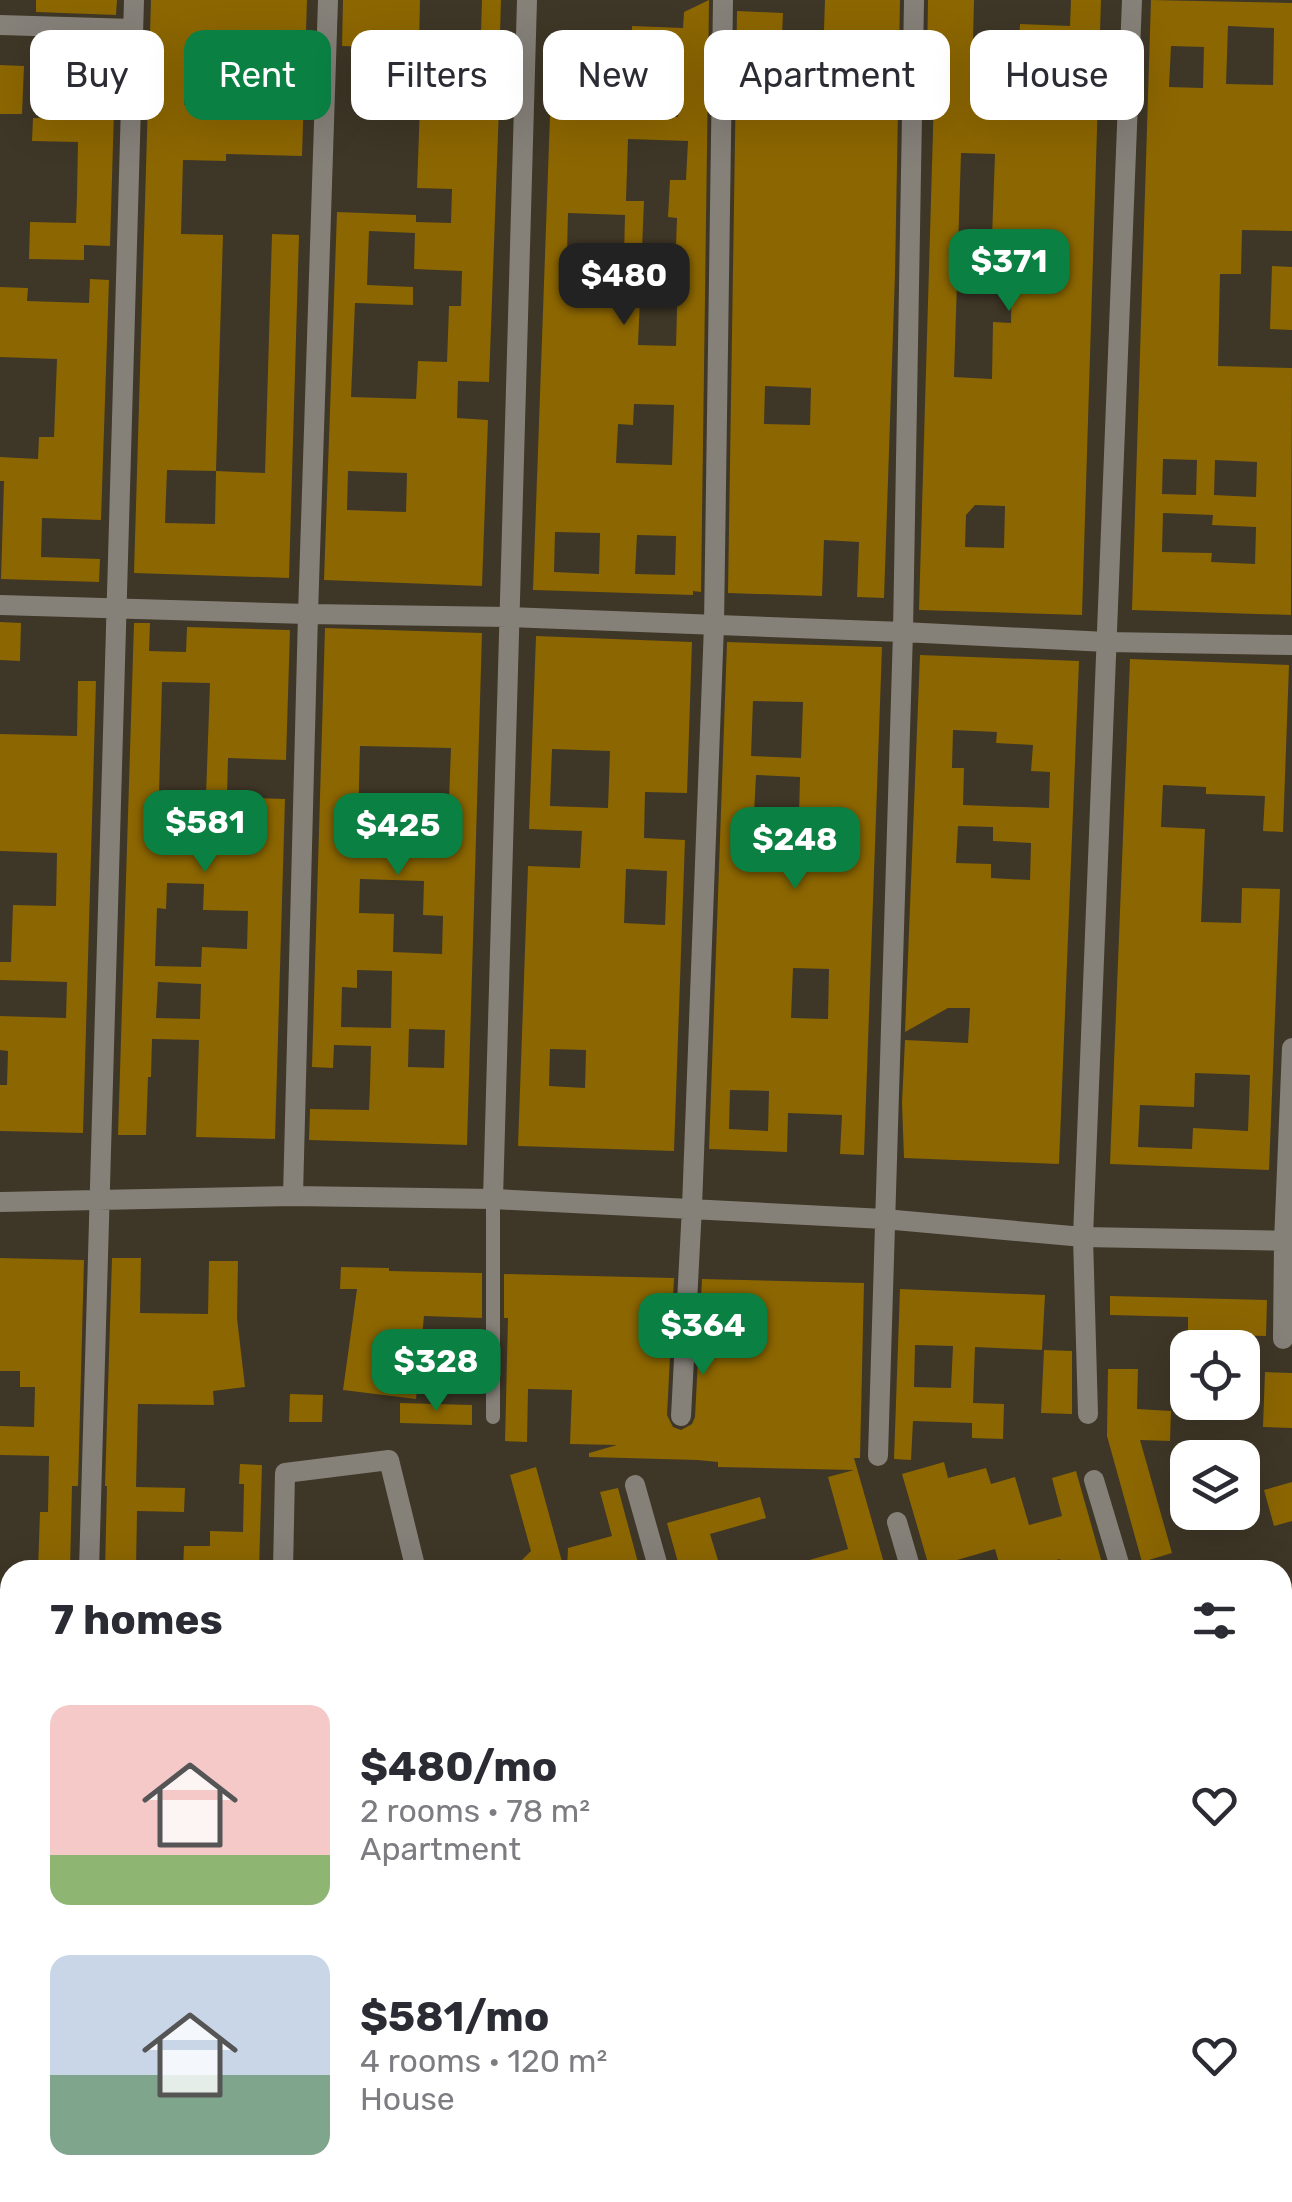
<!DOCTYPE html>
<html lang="en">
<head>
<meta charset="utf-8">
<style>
  body { margin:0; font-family:Rubik,sans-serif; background:#f7f7f7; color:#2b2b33; height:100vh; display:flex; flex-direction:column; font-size:38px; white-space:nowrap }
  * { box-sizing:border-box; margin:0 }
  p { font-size:32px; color:#7c7c81 }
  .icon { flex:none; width:55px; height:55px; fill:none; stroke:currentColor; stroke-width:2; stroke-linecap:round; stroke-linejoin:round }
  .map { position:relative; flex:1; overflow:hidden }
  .drawer { position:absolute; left:0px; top:1560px; width:1292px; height:642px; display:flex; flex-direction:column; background:#fff; border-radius:30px 30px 0 0; box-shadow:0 10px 40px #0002 }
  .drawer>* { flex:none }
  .hud { position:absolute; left:30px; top:30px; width:1232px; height:90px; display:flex; gap:20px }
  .tools { position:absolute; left:1170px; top:1330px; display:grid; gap:20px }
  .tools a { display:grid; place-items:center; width:90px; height:90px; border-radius:20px; background:#fff; box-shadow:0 10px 40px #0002; font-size:50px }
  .price { position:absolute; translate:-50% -85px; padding:0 22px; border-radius:20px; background:#0b8043; color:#fff; font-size:32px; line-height:65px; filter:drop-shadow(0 2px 5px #0008) }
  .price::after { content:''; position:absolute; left:50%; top:60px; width:30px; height:22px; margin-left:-15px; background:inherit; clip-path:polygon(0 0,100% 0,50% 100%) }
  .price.on { background:#222; color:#fff }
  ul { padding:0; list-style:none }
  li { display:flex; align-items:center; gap:30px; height:250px; padding:0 50px }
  li span { display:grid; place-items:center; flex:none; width:280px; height:200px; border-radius:20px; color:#555 }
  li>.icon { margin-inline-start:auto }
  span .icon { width:120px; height:120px; fill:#fffc; stroke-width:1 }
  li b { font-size:42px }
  h2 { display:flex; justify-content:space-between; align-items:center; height:120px; padding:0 50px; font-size:42px }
  .chip { padding:0 35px; border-radius:20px; background:#fff; box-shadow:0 10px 40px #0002; font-size:35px; line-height:90px }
  .chip.on { background:#0b8043; color:#fff }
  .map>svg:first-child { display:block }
  .building { fill:#8c6600; fill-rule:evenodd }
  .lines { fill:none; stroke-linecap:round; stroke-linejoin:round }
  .service { stroke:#858179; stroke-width:14 }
  .minor { stroke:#858179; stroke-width:20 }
</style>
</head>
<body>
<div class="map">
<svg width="1292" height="2202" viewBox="0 0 1292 2202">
  <rect width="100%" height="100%" fill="#3e3626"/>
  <path class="building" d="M 36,0 L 117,0 L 116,15 L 36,12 Z
    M 151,0 L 307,0 L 302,156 L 226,154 L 226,161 L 183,160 L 181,234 L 223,235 L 216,471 L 265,473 L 272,234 L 299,235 L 289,578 L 134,573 ZM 185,56 L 229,58 L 227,106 L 184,105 ZM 167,470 L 216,471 L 215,524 L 165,523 Z
    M 343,0 L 420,0 L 419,48 L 342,46 Z
    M 482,0 L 501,0 L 500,33 L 481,32 Z
    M 709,0 L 701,592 L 693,591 L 693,595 L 533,590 L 552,60 L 630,63 L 629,115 L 678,117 L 680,59 L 631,57 L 632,26 L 683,28 L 684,12 ZM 628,139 L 688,141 L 686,180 L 670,180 L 668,217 L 677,218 L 675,274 L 678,274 L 676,346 L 638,345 L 644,201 L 626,201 ZM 568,213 L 625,215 L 624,256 L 567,254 ZM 634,404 L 674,405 L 672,465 L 616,463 L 618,424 L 633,425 ZM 555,532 L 600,533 L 599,574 L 554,572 ZM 637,535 L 676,536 L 675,575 L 635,574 Z
    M 825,0 L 900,0 L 895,274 L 884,598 L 857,597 L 859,542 L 824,540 L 822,596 L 728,593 L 737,11 L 783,13 L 781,58 L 823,59 ZM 765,386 L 811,388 L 810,425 L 764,424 Z
    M 928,0 L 974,0 L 973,41 L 1019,43 L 1020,24 L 1070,26 L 1071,0 L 1101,0 L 1082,615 L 919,610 L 935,63 L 927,62 ZM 961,153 L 995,154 L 991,266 L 1012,267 L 1011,323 L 993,322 L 992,379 L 954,377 ZM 975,505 L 1005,506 L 1004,548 L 965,547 L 966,515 Z
    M 1151,0 L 1292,3 L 1292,231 L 1242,230 L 1241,274 L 1220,274 L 1218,366 L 1292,368 L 1291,615 L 1132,610 ZM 1228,26 L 1274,28 L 1273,85 L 1226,84 ZM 1171,46 L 1204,47 L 1203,88 L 1169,87 ZM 1163,459 L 1197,460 L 1196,495 L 1162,494 ZM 1215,460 L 1257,462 L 1256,497 L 1214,495 ZM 1163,513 L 1213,515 L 1212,525 L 1256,527 L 1255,564 L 1211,562 L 1212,553 L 1162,552 Z
    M 35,40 L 116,42 L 110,246 L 84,245 L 84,260 L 29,259 L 30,222 L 76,223 L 77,195 L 78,142 L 32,141 L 33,118 L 80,119 L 81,66 L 34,65 Z
    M 0,65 L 24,66 L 22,114 L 0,114 Z
    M 421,76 L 500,79 L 489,382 L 458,381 L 457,418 L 488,420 L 482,586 L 324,580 L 337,212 L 416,215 L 416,222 L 451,223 L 452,189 L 417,188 ZM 369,231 L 415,233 L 414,269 L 462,271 L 461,306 L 449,306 L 447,362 L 418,361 L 416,399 L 351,397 L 355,303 L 413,305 L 413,287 L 367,285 ZM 348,471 L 407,473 L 406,512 L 347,510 Z
    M 1272,266 L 1292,267 L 1292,330 L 1270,329 Z
    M 90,279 L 109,280 L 101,520 L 42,518 L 41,557 L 100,559 L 99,582 L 1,579 L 4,481 L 0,481 L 0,457 L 38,459 L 39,437 L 54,437 L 57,359 L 0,357 L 0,287 L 28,288 L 27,301 L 89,303 Z
    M 0,622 L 21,623 L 20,661 L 0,660 Z
    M 134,623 L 150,623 L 149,651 L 186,652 L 187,627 L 290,630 L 286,760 L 228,758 L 227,797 L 285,799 L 275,1139 L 196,1137 L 199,1040 L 152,1039 L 151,1077 L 148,1077 L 146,1135 L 118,1135 ZM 162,682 L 210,683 L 206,796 L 159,795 ZM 167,883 L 204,884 L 203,910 L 248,911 L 247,949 L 202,947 L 201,967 L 155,966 L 157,908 L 166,909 ZM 158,982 L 201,984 L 200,1019 L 156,1018 Z
    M 325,628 L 482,633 L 467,1145 L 309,1140 L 310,1109 L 369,1110 L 370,1086 L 371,1046 L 334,1045 L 333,1068 L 312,1067 ZM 360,746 L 451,748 L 449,800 L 398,799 L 397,825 L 358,824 ZM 360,879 L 424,881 L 423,915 L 443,916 L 442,954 L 393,952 L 394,914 L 359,913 ZM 357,970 L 392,971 L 391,1028 L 341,1027 L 342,987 L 357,988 ZM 409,1029 L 445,1030 L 444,1068 L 408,1067 Z
    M 536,636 L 692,642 L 687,793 L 645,792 L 644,838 L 685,840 L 674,1151 L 518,1146 L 528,866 L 580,868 L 582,831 L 529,829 ZM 552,749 L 610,751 L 608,808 L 550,806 ZM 626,869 L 667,871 L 665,925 L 624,923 ZM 550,1049 L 586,1050 L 585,1088 L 549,1086 Z
    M 727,642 L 882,647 L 864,1155 L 840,1154 L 842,1115 L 788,1113 L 787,1152 L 709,1149 ZM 753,701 L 803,702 L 801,758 L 751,756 ZM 756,775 L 800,777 L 799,816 L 780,815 L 778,854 L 740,852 L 741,814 L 754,814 ZM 799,816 L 843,817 L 842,854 L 798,853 ZM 793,968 L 829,969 L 828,1019 L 791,1018 ZM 730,1090 L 769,1091 L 768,1131 L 729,1129 Z
    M 920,655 L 1079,661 L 1059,1164 L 904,1158 L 902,1103 L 905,1040 L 968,1043 L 970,1008 L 948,1008 L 905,1032 ZM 953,730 L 997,732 L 996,743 L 1033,745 L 1031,771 L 1050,772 L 1049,808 L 963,805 L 964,768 L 952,768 ZM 958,826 L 993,827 L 993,841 L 1031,843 L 1030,880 L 991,878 L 991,864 L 956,863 Z
    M 1130,659 L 1289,665 L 1283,832 L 1263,831 L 1265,796 L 1206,794 L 1206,787 L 1163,785 L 1161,827 L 1205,829 L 1201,922 L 1241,923 L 1242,888 L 1280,889 L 1269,1170 L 1110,1164 ZM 1195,1073 L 1250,1075 L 1248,1131 L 1193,1128 L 1192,1149 L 1138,1147 L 1140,1105 L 1194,1107 Z
    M 78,681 L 96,681 L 83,1133 L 0,1131 L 0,1085 L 7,1085 L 8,1051 L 0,1050 L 0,1016 L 66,1018 L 67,982 L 0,980 L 0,962 L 11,962 L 13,905 L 56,906 L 57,853 L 0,851 L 0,734 L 77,736 Z
    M 0,1258 L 84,1260 L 78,1486 L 72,1486 L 70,1570 L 38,1570 L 40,1512 L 48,1512 L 49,1456 L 0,1455 L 0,1426 L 34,1427 L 35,1387 L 20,1387 L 20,1371 L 0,1371 Z
    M 112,1258 L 141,1258 L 140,1313 L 208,1314 L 209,1261 L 238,1261 L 237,1318 L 245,1387 L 213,1391 L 214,1405 L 138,1404 L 136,1487 L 185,1488 L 184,1512 L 137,1511 L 136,1570 L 105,1570 L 107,1486 L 105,1486 Z
    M 341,1267 L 389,1268 L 389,1271 L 482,1273 L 482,1318 L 424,1316 L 416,1399 L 343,1390 L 357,1289 L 340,1289 Z
    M 504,1274 L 674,1278 L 667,1415 L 673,1427 L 681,1430 L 692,1424 L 695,1417 L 702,1279 L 864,1283 L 860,1458 L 854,1458 L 886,1570 L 868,1570 L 866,1564 L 846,1570 L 793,1570 L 792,1565 L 848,1549 L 828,1477 L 854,1470 L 718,1467 L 718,1462 L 697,1460 L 589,1457 L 589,1453 L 617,1445 L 570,1444 L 572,1390 L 528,1389 L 527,1442 L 505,1441 L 508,1318 L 504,1318 Z
    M 900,1289 L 1045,1295 L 1042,1350 L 975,1347 L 973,1403 L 1004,1404 L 1003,1439 L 972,1438 L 972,1423 L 913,1421 L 911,1460 L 894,1459 ZM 915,1345 L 953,1346 L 951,1388 L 914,1387 Z
    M 1110,1296 L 1267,1300 L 1266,1336 L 1188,1334 L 1188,1317 L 1110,1315 Z
    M 1044,1350 L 1072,1351 L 1072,1414 L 1041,1413 Z
    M 1108,1369 L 1138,1369 L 1137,1409 L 1171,1411 L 1170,1441 L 1140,1440 L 1172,1553 L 1142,1562 L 1107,1436 Z
    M 1265,1372 L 1292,1373 L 1292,1428 L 1263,1427 Z
    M 290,1394 L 323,1395 L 322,1422 L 289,1422 Z
    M 400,1403 L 472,1405 L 472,1425 L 400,1423 Z
    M 944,1462 L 948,1478 L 986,1468 L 991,1484 L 1015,1477 L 1029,1525 L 1062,1516 L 1052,1478 L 1076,1471 L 1104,1570 L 1063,1570 L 1060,1559 L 1022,1570 L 1001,1570 L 995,1549 L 957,1560 L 960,1570 L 930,1570 L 902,1474 Z
    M 240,1464 L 262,1465 L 259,1570 L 183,1570 L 184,1546 L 210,1546 L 210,1531 L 243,1532 L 244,1484 L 239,1484 Z
    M 536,1467 L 561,1558 L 564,1570 L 512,1570 L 531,1551 L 510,1475 Z
    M 1292,1482 L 1292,1521 L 1274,1526 L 1264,1490 Z
    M 618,1488 L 640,1570 L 567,1570 L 568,1548 L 612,1536 L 600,1492 Z
    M 760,1497 L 766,1518 L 710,1534 L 721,1570 L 680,1570 L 667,1523 Z"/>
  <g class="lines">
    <path class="service" d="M 493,1417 L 493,1199"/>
    <path class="minor" d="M 0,25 L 133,29
      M 0,605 L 308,614 L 508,617 L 903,632 L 1107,642 L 1292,645
      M 293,1196 L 308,614 L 328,0
      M 493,1199 L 527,0
      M 0,1202 L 293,1196 L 493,1199 L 884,1219 L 1083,1237 L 1292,1241
      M 1283,1339 L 1284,1242 L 1292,1048
      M 1088,1414 L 1083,1237 L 1132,0
      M 681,1416 L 692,1207 L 714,625 L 723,0
      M 878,1456 L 903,632 L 914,0
      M 1094,1480 L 1121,1570
      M 635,1485 L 659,1570
      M 897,1522 L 911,1570
      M 89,1570 L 134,0
      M 283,1570 L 285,1473 L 389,1460 L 416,1570
      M 0,1871 L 10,1907
      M 1282,2110 L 1292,2107
      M 90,2192 L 93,2202
      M 339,2192 L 342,2202
      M 585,2192 L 588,2202
      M 832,2192 L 834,2202
      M 915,2202 L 949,2192"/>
  </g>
</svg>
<div class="tools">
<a><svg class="icon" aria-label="locate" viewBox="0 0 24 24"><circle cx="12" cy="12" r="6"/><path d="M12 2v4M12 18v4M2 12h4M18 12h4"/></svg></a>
<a><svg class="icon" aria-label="layers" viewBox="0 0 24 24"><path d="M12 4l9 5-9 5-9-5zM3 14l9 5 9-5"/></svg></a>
</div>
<b class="price" style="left:1009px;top:314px">$371</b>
<b class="price on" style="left:624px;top:328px">$480</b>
<b class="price" style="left:205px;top:875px">$581</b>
<b class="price" style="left:398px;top:878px">$425</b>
<b class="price" style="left:795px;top:892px">$248</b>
<b class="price" style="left:703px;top:1378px">$364</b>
<b class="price" style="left:436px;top:1414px">$328</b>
<div class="hud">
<a class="chip">Buy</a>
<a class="chip on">Rent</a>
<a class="chip">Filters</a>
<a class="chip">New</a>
<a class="chip">Apartment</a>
<a class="chip">House</a>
</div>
<section class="drawer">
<h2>7 homes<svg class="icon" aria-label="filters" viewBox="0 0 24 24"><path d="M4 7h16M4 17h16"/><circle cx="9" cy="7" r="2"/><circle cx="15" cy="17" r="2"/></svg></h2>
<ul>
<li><span style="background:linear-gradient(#f6c9c9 75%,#8fb573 0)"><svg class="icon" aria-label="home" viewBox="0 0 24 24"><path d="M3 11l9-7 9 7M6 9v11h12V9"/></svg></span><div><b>$480/mo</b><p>2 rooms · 78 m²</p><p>Apartment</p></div><svg class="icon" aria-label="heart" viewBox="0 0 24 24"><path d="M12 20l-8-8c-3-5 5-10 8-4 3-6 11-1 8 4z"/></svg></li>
<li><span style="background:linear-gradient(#c9d6e8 60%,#7fa58c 0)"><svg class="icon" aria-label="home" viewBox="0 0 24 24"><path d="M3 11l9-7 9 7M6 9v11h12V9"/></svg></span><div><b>$581/mo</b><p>4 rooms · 120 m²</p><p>House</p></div><svg class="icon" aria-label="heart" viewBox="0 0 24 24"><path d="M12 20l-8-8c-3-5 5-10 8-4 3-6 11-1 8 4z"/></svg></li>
</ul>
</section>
</div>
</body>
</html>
